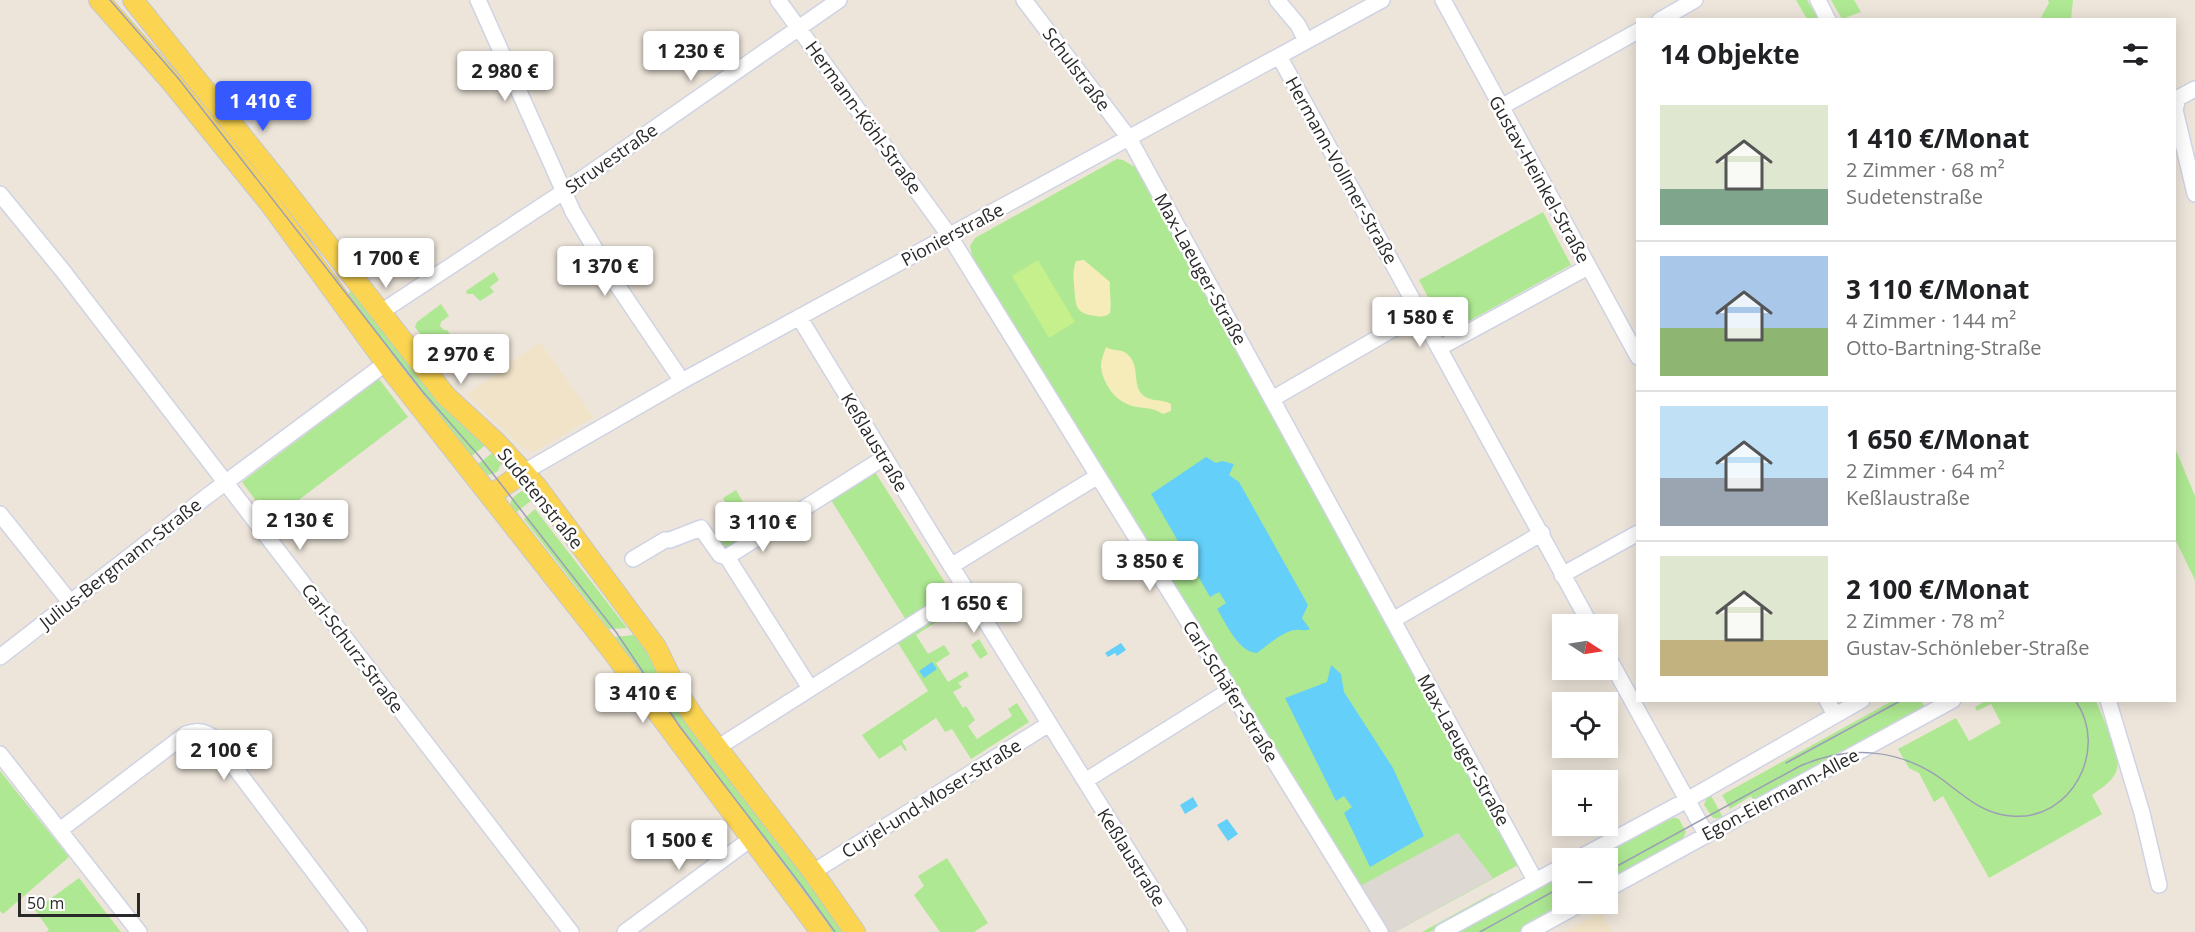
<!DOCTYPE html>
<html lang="de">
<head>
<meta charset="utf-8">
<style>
  body { margin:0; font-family:"Open Sans",sans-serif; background:#f2f2f2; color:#202124; height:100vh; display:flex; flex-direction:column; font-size:22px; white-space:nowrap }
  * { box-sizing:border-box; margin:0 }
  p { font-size:20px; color:#757577 }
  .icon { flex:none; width:33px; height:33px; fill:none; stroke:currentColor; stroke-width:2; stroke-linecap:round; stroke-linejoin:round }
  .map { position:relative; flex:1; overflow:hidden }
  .drawer { position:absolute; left:1636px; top:18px; width:540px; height:684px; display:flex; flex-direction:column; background:#fff; border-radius:0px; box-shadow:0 3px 15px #0003 }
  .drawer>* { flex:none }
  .needle { width:39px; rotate:102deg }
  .fabs { position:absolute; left:1552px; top:614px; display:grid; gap:12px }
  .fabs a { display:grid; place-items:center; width:66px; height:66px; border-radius:0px; background:#fff; box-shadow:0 3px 15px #0003; font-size:30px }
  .scale { position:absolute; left:18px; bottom:15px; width:122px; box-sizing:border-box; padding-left:6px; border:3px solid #292929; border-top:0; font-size:16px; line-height:21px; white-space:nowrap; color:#292929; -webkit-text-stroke:4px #fff; paint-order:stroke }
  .price { position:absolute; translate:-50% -51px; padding:0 14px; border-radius:6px; background:#fff; color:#222; font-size:20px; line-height:39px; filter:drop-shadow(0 2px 3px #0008) }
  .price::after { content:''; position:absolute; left:50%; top:36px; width:18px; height:14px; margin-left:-9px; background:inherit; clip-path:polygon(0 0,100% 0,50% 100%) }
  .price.selected { background:#3559ff; color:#fff }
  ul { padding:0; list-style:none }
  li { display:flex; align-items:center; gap:18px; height:150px; padding:0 24px }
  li+li { border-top:2px solid #e0e0e0 }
  li span { display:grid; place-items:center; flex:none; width:168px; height:120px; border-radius:0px; color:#555 }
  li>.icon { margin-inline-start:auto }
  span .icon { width:72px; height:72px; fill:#fffc; stroke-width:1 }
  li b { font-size:26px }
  h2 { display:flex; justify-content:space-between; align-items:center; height:72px; padding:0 24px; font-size:26px }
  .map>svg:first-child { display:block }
  .education { fill:#f0e3c8 }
  .green { fill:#aee892 }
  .sand { fill:#f5ecba }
  .pitch { fill:#c5f08c }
  .plaza { fill:#ddd8d1 }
  .water { fill:#64cff8 }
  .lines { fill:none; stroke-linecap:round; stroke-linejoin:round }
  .minor-casing { stroke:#cfd3e4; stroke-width:18 }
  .major-casing { stroke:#c7c7c7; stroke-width:22 }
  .minor { stroke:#fff; stroke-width:15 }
  .major { stroke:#fbd551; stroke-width:20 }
  .tram { stroke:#9ca0b6; stroke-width:1.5 }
  .labels { text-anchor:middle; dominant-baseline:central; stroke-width:5; stroke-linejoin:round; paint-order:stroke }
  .street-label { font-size:18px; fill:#292929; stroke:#fff }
</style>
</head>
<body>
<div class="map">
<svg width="2195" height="932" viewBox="0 0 2195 932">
  <rect width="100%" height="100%" fill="#ede5da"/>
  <path class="education" d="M 540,342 L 593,417 L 536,451 L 529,451 L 520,445 L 466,395 Z
    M 1601,912 L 1612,932 L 1565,932 Z"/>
  <path class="green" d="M 1796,0 L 1807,0 L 1818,19 L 1807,19 Z
    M 1831,0 L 1854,0 L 1861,12 L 1842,19 Z
    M 2048,0 L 2073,0 L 2071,19 L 2040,19 L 2049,3 Z
    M 1117,159 L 1123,160 L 1133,166 L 1136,164 L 1520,864 L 1395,932 L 1386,932 L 968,258 L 972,255 L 970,246 L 975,238 Z
    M 1543,212 L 1571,265 L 1447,333 L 1419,280 Z
    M 494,272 L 499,280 L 490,287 L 494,292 L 480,301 L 473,294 L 467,294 L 466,291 Z
    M 351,291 L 357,292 L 488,443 L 468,459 L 348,294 Z
    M 441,304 L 449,316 L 441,322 L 440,326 L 444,330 L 447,330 L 457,344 L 438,358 L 415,327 L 417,322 Z
    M 379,379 L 408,417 L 271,521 L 242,482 Z
    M 2175,448 L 2195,496 L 2195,580 L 2175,539 Z
    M 496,450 L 502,462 L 498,471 C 488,478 483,474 474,467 Z
    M 875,472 L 951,592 L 906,620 L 831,500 Z
    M 736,490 L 758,528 L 722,550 L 714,537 L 738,522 L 723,498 Z
    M 522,491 L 528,492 L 536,497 L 514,514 L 510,506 C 511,498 515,495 522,491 Z
    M 535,509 L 627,628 L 609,629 L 524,519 Z
    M 957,606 L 967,619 L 959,623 L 952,612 L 916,635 L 928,654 L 944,645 L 950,654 L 936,663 L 948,682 L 966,671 L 969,676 L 958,683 L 962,687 L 953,692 L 963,708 L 966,706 L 975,720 L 968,726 L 977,739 L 1012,716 L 1008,709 L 1017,703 L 1029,722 L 971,759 L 952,729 L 945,732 L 936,718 L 902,741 L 907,750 L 905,751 L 901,745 L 879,759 L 862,735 L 928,691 L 898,643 Z
    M 639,630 L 850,932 L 830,932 L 618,650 L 622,646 L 615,637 L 633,635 Z
    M 979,639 L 988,654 L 980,659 L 971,645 Z
    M 1987,700 L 2096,701 C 2102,716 2123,758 2116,772 C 2111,783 2101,788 2092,795 L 2102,814 L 1989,878 L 1943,796 L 1934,802 L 1919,773 L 1909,768 L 1898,749 L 1956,718 L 1969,741 L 2001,723 L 1991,704 L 1977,711 L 1975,707 Z
    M 1892,701 L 1921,701 L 1926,708 L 1755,803 L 1751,796 L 1730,809 L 1722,795 Z
    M 0,771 L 69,857 L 3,914 L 0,911 Z
    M 1709,792 L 1724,819 L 1713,818 L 1704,805 Z
    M 1672,817 L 1679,819 L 1686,832 L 1681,842 L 1608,883 L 1608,858 L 1594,858 Z
    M 947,858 L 988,923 L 974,932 L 940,932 L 914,895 L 924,886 L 918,876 Z
    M 1563,875 L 1563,903 L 1572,903 L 1519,932 L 1458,932 Z
    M 79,878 L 121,932 L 46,932 L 49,930 L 35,910 Z
    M 1493,893 L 1495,896 L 1430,932 L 1422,932 Z"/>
  <path class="sand" d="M 1084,260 L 1110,282 C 1109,293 1112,303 1110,313 C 1105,317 1102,317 1096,316 C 1073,314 1076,303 1074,285 C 1073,276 1073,270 1076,261 Z
    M 1106,347 C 1112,351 1118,349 1124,352 C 1141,361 1132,382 1141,393 C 1149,403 1161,398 1171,404 L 1171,411 L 1163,414 C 1149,405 1140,410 1127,404 C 1113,398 1102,381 1101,366 C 1101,360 1104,353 1106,347 Z"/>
  <path class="pitch" d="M 1038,260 L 1075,322 L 1049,338 L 1012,276 Z"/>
  <path class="plaza" d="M 1458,833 L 1493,878 L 1395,932 L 1386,932 L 1358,887 Z"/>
  <path class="water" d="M 1206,457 L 1216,463 L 1222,461 L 1234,464 L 1229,475 L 1239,482 L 1308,605 L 1302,618 L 1310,629 C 1303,632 1302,629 1295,630 C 1283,631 1267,646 1257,653 C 1238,652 1226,623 1217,609 L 1226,603 L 1219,592 L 1210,597 L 1151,494 Z
    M 1121,643 L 1126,650 L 1117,656 L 1115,653 L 1108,657 L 1105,653 Z
    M 932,662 L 937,669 L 924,678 L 919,671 Z
    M 1331,665 L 1341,674 L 1344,692 L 1393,768 L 1424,836 L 1370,867 L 1344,813 L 1352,807 L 1344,796 L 1336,801 L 1285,698 L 1327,682 Z
    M 1193,797 L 1198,806 L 1185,814 L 1180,805 Z
    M 1227,819 L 1238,834 L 1228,841 L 1217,825 Z"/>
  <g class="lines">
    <defs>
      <path id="minor" d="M 478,0 L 573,212 L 613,279 L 682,381
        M 778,0 L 949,235 L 1380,932
        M 1024,0 L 1129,138 L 1535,880
        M 1277,0 L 1298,25 L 1306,41
        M 1443,0 L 1638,357
        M 1818,0 L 1828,20
        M 1660,20 L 1695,0
        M 1279,56 L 1590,624
        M 2195,89 L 2178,98 L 2175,110 L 2195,194
        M 1501,107 L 1638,31
        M 0,194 L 63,271 L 571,932
        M 381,312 L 563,192 L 839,0
        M 799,317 L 932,535 L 1179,932
        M 1439,348 L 1588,267
        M 1272,399 L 1421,313
        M 524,472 L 682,381 L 1382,0
        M 0,514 L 70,602
        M 633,559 L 665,540 L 670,540 L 701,528 L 720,555 L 727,557
        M 951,566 L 1098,476
        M 1562,575 L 1638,533
        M 1393,620 L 1542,533
        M 0,657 L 206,497 L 386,363
        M 1608,657 L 1706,834
        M 810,688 L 727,557 L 885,457
        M 1827,700 L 1835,715
        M 2108,700 L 2142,813 L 2159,885
        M 717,748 L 966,590
        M 0,754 L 139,932
        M 1085,781 L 1230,690
        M 60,830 L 186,734 C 196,731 202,730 211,736 L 359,932
        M 1579,858 L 1687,800 L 1862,700
        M 813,872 L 1049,724
        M 1608,889 L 1953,700
        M 625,932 L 752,838
        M 1442,932 L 1563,866
        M 1529,932 L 1582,903"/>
      <path id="major" d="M 99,0 L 173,84 L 271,205 L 391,370 L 609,647 L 821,932
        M 133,0 L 282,186 L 446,396 L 496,442 L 537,487 L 656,647 L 680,696 L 696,720 L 813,872 L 855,932
        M 491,495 L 524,472"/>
    </defs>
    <use href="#minor" class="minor-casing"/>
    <use href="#major" class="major-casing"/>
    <use href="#minor" class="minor"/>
    <use href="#major" class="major"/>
    <path class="tram" d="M 110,0 L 178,78 L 423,392 L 479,456 L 616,632 L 680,727 L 801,885 L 835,932
      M 1786,763 L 1902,700
      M 1608,871 L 1800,766 C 1849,745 1899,748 1943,780 C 1964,796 1983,814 2011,816 C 2071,822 2110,749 2075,700
      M 1480,932 L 1563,886"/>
  </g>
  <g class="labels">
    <g class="street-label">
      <text transform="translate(1077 69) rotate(53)">Schulstraße</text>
      <text transform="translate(864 117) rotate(54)">Hermann-Köhl-Straße</text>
      <text transform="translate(611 158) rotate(-35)">Struvestraße</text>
      <text transform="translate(1342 170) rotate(61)">Hermann-Vollmer-Straße</text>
      <text transform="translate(1540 179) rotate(61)">Gustav-Heinkel-Straße</text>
      <text transform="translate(952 234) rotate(-28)">Pionierstraße</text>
      <text transform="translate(1201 269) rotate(61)">Max-Laeuger-Straße</text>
      <text transform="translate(875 442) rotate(59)">Keßlaustraße</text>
      <text transform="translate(541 498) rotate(51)">Sudetenstraße</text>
      <text transform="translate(120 563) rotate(-38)">Julius-Bergmann-Straße</text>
      <text transform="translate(353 648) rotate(53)">Carl-Schurz-Straße</text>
      <text transform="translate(1231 691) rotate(58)">Carl-Schäfer-Straße</text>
      <text transform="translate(1464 750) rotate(61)">Max-Laeuger-Straße</text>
      <text transform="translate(1780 794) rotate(-28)">Egon-Eiermann-Allee</text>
      <text transform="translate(931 798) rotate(-32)">Curjel-und-Moser-Straße</text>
      <text transform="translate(1132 857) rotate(58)">Keßlaustraße</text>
    </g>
  </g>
</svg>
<div class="fabs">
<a><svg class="needle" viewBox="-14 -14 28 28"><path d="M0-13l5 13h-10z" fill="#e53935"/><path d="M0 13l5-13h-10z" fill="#757577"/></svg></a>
<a><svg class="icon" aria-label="locate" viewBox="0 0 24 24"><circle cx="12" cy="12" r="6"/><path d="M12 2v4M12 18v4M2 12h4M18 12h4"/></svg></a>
<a>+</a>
<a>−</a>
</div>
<div class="scale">50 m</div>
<b class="price" style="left:691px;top:82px">1 230 €</b>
<b class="price" style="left:505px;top:102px">2 980 €</b>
<b class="price selected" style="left:263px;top:132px">1 410 €</b>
<b class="price" style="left:386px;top:289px">1 700 €</b>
<b class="price" style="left:605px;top:297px">1 370 €</b>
<b class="price" style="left:1420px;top:348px">1 580 €</b>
<b class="price" style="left:461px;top:385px">2 970 €</b>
<b class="price" style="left:300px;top:551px">2 130 €</b>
<b class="price" style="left:763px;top:553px">3 110 €</b>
<b class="price" style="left:1150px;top:592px">3 850 €</b>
<b class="price" style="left:974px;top:634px">1 650 €</b>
<b class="price" style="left:643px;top:724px">3 410 €</b>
<b class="price" style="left:224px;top:781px">2 100 €</b>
<b class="price" style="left:679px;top:871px">1 500 €</b>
<section class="drawer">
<h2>14 Objekte<svg class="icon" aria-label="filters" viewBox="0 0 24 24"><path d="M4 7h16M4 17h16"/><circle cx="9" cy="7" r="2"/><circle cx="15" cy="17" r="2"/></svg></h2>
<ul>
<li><span style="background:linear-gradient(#dfe7d0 70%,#7fa58c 0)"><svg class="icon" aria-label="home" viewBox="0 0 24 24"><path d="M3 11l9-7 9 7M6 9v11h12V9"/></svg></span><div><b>1 410 €/Monat</b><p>2 Zimmer · 68 m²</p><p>Sudetenstraße</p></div></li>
<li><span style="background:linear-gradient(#a9c7e8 60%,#8fb573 0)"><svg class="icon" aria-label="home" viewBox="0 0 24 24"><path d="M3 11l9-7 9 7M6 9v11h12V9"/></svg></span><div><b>3 110 €/Monat</b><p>4 Zimmer · 144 m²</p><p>Otto-Bartning-Straße</p></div></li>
<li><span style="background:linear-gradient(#bfe0f5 60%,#9aa5b1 0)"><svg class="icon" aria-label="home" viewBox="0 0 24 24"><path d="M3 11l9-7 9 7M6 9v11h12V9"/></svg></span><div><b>1 650 €/Monat</b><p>2 Zimmer · 64 m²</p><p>Keßlaustraße</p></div></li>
<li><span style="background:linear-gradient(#dfe7d0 70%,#c2b280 0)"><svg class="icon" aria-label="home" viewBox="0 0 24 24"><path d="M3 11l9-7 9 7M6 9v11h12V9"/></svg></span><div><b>2 100 €/Monat</b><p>2 Zimmer · 78 m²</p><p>Gustav-Schönleber-Straße</p></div></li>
</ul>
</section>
</div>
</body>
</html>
